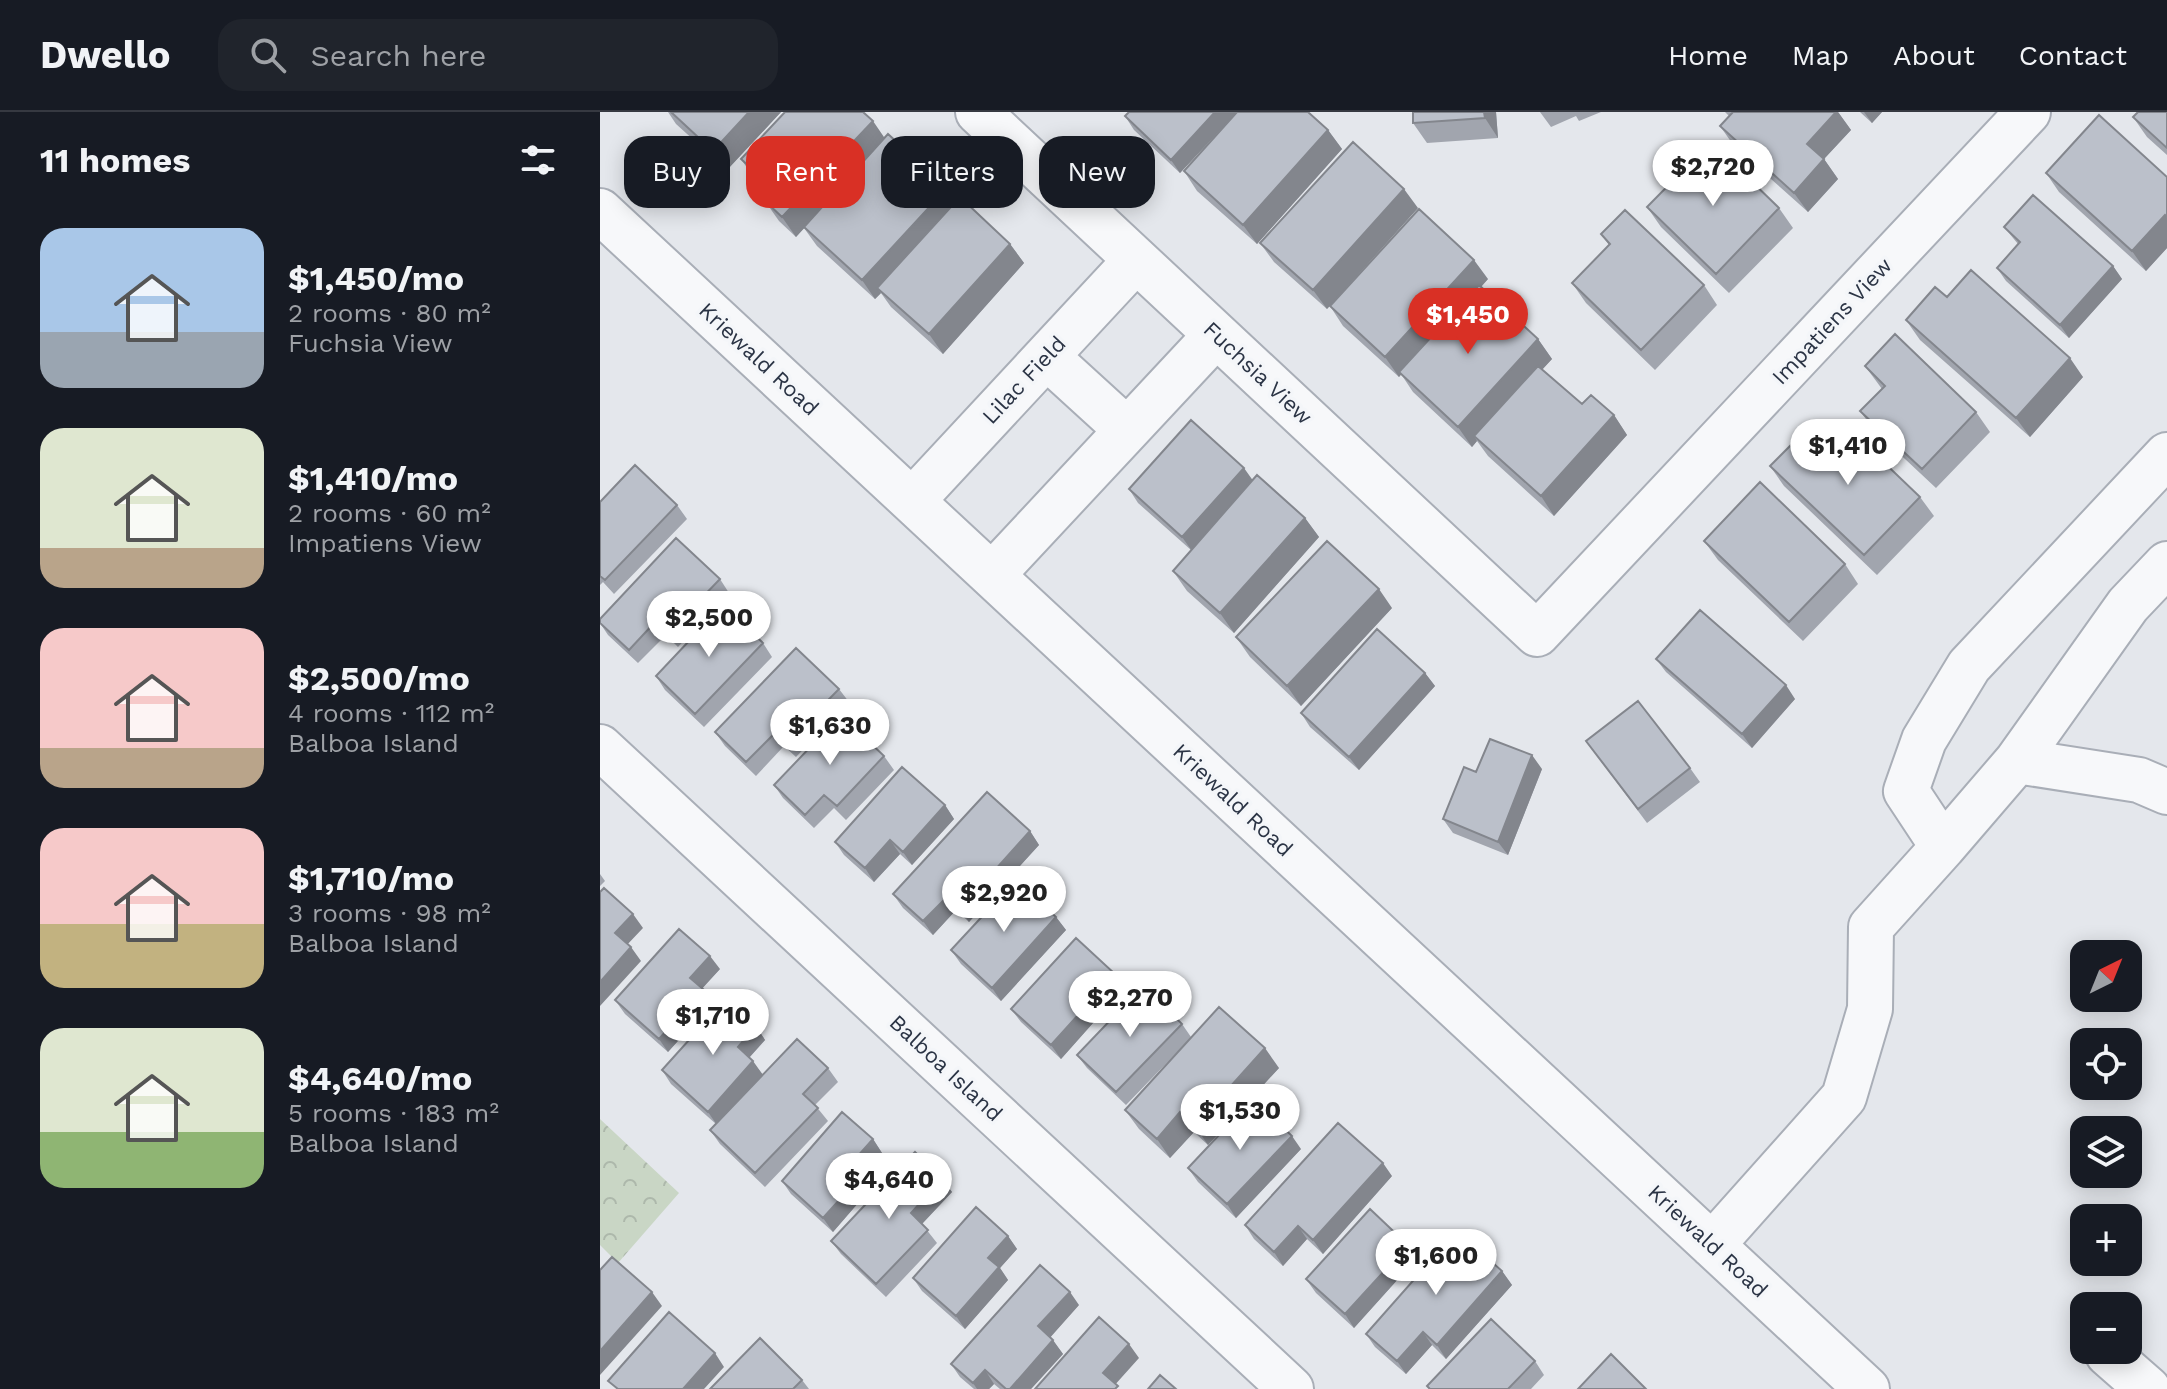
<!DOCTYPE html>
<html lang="en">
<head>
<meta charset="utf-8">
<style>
  body { margin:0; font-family:"Work Sans",sans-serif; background:#20242c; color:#f1f3f6; height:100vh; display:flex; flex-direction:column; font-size:30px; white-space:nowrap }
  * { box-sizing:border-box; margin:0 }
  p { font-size:26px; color:#9ea1a6 }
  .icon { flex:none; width:44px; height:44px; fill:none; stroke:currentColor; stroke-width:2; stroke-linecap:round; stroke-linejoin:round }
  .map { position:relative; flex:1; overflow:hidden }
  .drawer { display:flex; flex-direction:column; background:#171b24; width:600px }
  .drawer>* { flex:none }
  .guide { position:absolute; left:24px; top:24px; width:760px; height:72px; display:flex; gap:16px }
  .needle { width:52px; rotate:43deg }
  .controls { position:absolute; left:1470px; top:828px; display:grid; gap:16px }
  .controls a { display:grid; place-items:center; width:72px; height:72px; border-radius:16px; background:#171b24; box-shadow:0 4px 20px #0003; font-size:40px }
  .price { position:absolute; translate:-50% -68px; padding:0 18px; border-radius:28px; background:#fff; color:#222; font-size:26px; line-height:52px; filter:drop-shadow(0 2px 4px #0008) }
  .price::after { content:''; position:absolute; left:50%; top:48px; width:24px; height:18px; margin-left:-12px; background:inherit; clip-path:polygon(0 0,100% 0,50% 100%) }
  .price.on { background:#d93025; color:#fff }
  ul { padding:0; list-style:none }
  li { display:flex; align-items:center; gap:24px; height:200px; padding:0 40px }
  li span { display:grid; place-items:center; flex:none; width:224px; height:160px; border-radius:24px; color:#555 }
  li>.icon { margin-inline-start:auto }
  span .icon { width:96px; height:96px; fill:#fffc; stroke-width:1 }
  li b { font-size:34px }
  h2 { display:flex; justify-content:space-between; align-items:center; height:96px; padding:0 40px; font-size:34px }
  .pill { padding:0 28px; border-radius:24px; background:#171b24; box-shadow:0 4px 20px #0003; font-size:28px; line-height:72px }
  .pill.on { background:#d93025; color:#fff }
  header { display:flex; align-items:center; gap:48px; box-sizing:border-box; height:112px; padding:0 40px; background:#171b24; border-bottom:2px solid #363941 }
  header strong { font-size:38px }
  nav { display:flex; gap:44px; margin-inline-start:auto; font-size:28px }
  .search { width:560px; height:72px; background:#20242c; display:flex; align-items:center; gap:20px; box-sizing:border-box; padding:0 28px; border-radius:24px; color:#9ea1a6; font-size:30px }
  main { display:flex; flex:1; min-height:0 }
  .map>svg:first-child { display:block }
  .park { fill:url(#park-crowns) }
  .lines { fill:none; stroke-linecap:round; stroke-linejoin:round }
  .minor-casing { stroke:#a9aeb7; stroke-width:48 }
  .minor { stroke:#f7f8fa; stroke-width:44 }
  .wall { fill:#a1a5ae }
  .shaded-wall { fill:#83868d }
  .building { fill:#bbc0ca; stroke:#83868d; stroke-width:2 }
  .labels { text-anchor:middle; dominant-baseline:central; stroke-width:7; stroke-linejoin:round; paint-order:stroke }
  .street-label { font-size:22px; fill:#2b3445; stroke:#f4f6f9 }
</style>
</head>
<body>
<header>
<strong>Dwello</strong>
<div class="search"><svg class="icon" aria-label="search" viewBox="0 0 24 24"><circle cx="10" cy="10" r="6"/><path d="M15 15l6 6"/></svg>Search here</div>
<nav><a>Home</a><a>Map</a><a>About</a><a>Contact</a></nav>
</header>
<main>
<section class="drawer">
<h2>11 homes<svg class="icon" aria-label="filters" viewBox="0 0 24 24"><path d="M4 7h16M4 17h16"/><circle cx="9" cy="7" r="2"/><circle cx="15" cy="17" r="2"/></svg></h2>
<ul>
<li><span style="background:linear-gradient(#a9c7e8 65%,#9aa5b1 0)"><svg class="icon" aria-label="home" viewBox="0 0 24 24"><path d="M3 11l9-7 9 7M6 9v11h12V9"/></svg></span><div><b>$1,450/mo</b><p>2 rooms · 80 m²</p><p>Fuchsia View</p></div></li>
<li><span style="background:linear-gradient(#dfe7d0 75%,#b9a48a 0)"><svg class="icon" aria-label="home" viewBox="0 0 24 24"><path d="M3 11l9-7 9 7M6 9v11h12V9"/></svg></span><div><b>$1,410/mo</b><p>2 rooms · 60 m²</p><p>Impatiens View</p></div></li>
<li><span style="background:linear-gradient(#f6c9c9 75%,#b9a48a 0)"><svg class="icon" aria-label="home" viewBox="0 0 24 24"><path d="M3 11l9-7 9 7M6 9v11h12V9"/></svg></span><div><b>$2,500/mo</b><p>4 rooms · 112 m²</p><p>Balboa Island</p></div></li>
<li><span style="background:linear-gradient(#f6c9c9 60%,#c2b280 0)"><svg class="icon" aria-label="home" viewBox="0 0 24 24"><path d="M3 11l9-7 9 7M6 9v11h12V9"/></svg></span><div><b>$1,710/mo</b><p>3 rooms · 98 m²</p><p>Balboa Island</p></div></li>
<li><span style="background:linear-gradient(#dfe7d0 65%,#8fb573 0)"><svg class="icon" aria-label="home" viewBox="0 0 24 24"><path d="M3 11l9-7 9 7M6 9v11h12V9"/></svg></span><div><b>$4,640/mo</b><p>5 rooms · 183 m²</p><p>Balboa Island</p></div></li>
</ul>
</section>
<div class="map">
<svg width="1567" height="1277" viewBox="0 0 1567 1277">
  <defs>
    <pattern id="park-crowns" width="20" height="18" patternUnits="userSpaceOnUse" patternTransform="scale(2)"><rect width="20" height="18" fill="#c9d6c5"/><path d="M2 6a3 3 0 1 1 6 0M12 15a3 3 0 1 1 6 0" fill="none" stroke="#adb8ab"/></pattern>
  </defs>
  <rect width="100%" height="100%" fill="#e4e7ec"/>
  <path class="park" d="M 0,1007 L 79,1081 L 18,1151 L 0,1133 Z"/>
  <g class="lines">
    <defs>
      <path id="minor" d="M 378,0 L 937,522 L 1428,0
        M 0,99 L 1267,1277
        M 447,245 L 527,318
        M 312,389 L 536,148
        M 392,463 L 616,223
        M 0,635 L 691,1277
        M 1417,649 L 1528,493 L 1567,452
        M 1343,735 L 1417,649 L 1539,668 L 1567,680
        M 1112,1133 L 1244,985 L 1270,897 L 1271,815 L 1343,735 L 1306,679 L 1324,628 L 1369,554 L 1567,343
        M 1508,1242 L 1548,1277"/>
    </defs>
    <use href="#minor" class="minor-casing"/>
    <use href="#minor" class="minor"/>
  </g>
  <path class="wall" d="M 68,0 L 181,0 L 127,58 L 76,12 Z
    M 637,0 L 580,61 L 534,18 L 525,4 Z
    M 896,0 L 898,26 L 827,31 L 813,11 Z
    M 940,0 L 1001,0 L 979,9 L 976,4 L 951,15 Z
    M 1125,0 L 1238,0 L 1251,18 L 1224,47 L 1238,67 L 1208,100 L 1134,34 L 1120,14 L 1129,4 Z
    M 1260,0 L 1282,0 L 1272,11 Z
    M 1567,0 L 1567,43 L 1547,25 L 1533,5 Z
    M 728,18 L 742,37 L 657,132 L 597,79 L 584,59 Z
    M 285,26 L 347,76 L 356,89 L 410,132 L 424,151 L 343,242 L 291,195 L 281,181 L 275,187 L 217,134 L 204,116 L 196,125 L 179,109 L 165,89 L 172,82 L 154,66 L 141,47 Z
    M 1446,61 L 1567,65 L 1567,136 L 1546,159 L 1459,80 Z
    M 1047,95 L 1179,96 L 1193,116 L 1129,181 L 1061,115 Z
    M 818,96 L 727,197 L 674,150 L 660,131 Z
    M 1404,115 L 1513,154 L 1522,167 L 1469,226 L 1406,169 L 1397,156 L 1418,132 Z
    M 1001,122 L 1104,173 L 1117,193 L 1055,258 L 986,191 L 972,171 L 1009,133 Z
    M 888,167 L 881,175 L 938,227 L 952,247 L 942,257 L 982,292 L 1014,303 L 1027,323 L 954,404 L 888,344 L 877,329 L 872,335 L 813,280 L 801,262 L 799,265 L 743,214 L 730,194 Z
    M 1347,185 L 1483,265 L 1430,325 L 1320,228 L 1306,208 Z
    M 1265,254 L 1376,300 L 1390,320 L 1336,376 L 1274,318 L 1260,299 L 1282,277 Z
    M 1221,342 L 1320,385 L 1334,404 L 1277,463 L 1184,374 L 1170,354 Z
    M 653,368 L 705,406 L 719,425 L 634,521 L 587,479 L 573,459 L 591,438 L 538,391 L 529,377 Z
    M 0,390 L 77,393 L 87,407 L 14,482 L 3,470 L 0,473 Z
    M 1104,429 L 1245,452 L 1258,472 L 1203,529 L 1118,448 Z
    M 120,467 L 129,481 L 78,535 L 66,523 L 38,551 L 8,523 L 0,511 L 0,507 Z
    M 792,496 L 701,594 L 650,545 L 636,525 Z
    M 163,531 L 172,545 L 104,615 L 65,578 L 56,564 Z
    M 1056,547 L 1195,587 L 1152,636 L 1066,560 Z
    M 825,561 L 835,574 L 759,658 L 710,615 L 701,601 Z
    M 239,577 L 249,590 L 196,645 L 184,634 L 156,664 L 125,634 L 115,620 Z
    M 986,629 L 1090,656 L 1100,670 L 1047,711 Z
    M 284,644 L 294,658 L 246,708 L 234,696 L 214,716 L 183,686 L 174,673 Z
    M 942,657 L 908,743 L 853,721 L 843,707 L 876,660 Z
    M 345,693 L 354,707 L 312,753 L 300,742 L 274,770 L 244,743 L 235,730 Z
    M 430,719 L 439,733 L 369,810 L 356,798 L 333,823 L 303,796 L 293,782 Z
    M 0,762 L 5,769 L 0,774 Z
    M 456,805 L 466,818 L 401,889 L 361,852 L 351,838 Z
    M 120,857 L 102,876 L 113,890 L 68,940 L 25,902 L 15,888 Z
    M 525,875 L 461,947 L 421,910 L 411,897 Z
    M 582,912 L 591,925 L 679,956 L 608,1033 L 594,1020 L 570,1046 L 539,1017 L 525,998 L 585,932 L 526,993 L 487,956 L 477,943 Z
    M 156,914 L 165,928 L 149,946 L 163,963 L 228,956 L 238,970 L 215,993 L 228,1009 L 165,1075 L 120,1032 L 110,1018 L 116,1012 L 71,972 L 62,958 Z
    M 273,1027 L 282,1041 L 269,1056 L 278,1068 L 233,1120 L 191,1082 L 182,1069 Z
    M 701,1037 L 636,1106 L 598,1070 L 588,1056 Z
    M 792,1064 L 723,1142 L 707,1127 L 683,1154 L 654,1127 L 645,1113 Z
    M 342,1067 L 352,1080 L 322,1112 L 337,1131 L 286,1185 L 241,1142 L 231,1129 Z
    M 408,1124 L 417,1137 L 400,1156 L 408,1168 L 365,1217 L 322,1179 L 313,1166 Z
    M 817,1146 L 754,1216 L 716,1181 L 706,1167 Z
    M 902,1159 L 912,1173 L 846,1247 L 832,1233 L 806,1262 L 775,1235 L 766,1222 Z
    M 479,1193 L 450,1225 L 463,1242 L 431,1277 L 400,1277 L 394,1272 L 389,1277 L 374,1277 L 360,1265 L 351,1252 Z
    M 935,1249 L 944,1263 L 931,1277 L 829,1277 L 827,1274 Z
    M 202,1268 L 209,1277 L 110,1277 Z"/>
  <path class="shaded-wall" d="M 149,0 L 181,0 L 127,58 L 113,39 Z
    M 615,0 L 637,0 L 580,61 L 571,48 Z
    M 884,0 L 896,0 L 898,26 L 885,6 Z
    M 1236,0 L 1238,0 L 1251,18 L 1224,47 L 1238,67 L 1208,100 L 1194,81 L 1207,32 Z
    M 1264,0 L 1282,0 L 1272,11 Z
    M 273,9 L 286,28 L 196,125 L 182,105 Z
    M 728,18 L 742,37 L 657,132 L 643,113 Z
    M 347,76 L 360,95 L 277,176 L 281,181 L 275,187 L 262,168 Z
    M 804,77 L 818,96 L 727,197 L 713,178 Z
    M 1565,103 L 1567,106 L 1567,136 L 1546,159 L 1532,139 Z
    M 410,132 L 424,151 L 343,242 L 329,222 Z
    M 874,148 L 888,167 L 799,265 L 785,245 Z
    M 1513,154 L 1522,167 L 1469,226 L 1460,213 Z
    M 938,227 L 952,247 L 878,328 L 874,324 L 877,329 L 872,335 L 858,315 Z
    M 1470,246 L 1483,265 L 1430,325 L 1416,306 Z
    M 1014,303 L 1027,323 L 954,404 L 941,384 Z
    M 644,356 L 654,370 L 592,439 L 582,425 Z
    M 705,406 L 719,425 L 634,521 L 620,501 Z
    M 779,477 L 792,496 L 701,594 L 687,574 Z
    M 825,561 L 835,574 L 759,658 L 749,645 Z
    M 1186,573 L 1195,587 L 1152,636 L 1142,622 Z
    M 932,643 L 942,657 L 908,743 L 898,730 Z
    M 345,693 L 354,707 L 312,753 L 303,740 Z
    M 430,719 L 439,733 L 369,810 L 360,797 Z
    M 290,728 L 300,742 L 274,770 L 265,756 Z
    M 347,785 L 356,798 L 333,823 L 323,809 Z
    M 33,802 L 43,816 L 25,835 L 15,821 Z
    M 456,805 L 466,818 L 401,889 L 392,876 Z
    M 31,835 L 41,849 L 0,894 L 0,870 Z
    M 110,844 L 120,857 L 100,879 L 90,866 Z
    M 515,862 L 525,875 L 461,947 L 451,933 Z
    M 103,877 L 113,890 L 68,940 L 59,927 Z
    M 156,914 L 165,928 L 147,948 L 138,935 Z
    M 665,936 L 679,956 L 608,1033 L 595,1014 Z
    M 153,949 L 163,963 L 117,1013 L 108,1000 Z
    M 580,1000 L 594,1020 L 570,1046 L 557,1027 Z
    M 692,1024 L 701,1037 L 636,1106 L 627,1092 Z
    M 273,1027 L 282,1041 L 269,1056 L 278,1068 L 233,1120 L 223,1106 L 257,1045 Z
    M 783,1051 L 792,1064 L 723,1142 L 713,1128 Z
    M 342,1067 L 352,1080 L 320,1114 L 311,1101 Z
    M 698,1114 L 707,1127 L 683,1154 L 674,1140 Z
    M 408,1124 L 417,1137 L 400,1156 L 408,1168 L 365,1217 L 356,1204 L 388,1146 Z
    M 808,1133 L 817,1146 L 754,1216 L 745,1202 Z
    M 902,1159 L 912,1173 L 846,1247 L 837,1233 Z
    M 52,1180 L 62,1194 L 0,1263 L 0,1239 Z
    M 470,1180 L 479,1193 L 448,1228 L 438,1214 Z
    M 823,1220 L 832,1233 L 806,1262 L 797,1249 Z
    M 453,1228 L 463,1242 L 431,1277 L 410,1277 Z
    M 529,1232 L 539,1246 L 513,1275 L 503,1261 Z
    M 115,1241 L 124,1255 L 104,1277 L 83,1277 Z
    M 385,1258 L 394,1272 L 389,1277 L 377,1277 L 373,1271 Z"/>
  <path class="building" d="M 71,0 L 149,0 L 113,39 Z
    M 185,0 L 263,0 L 273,9 L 182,105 L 165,89 L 175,78 L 141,47 Z
    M 529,0 L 615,0 L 571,48 L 525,4 Z
    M 637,0 L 708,0 L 728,18 L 643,113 L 584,59 Z
    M 813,0 L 884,0 L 885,6 L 813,11 Z
    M 1133,0 L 1236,0 L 1207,32 L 1224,47 L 1194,81 L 1120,14 Z
    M 1538,0 L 1567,0 L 1567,36 L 1533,5 Z
    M 1499,3 L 1567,65 L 1567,105 L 1565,103 L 1532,139 L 1446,61 Z
    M 288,22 L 347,76 L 262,168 L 204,115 Z
    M 753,30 L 804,77 L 713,178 L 660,131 Z
    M 1111,30 L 1179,96 L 1116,162 L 1047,95 Z
    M 1433,83 L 1513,154 L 1460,213 L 1397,156 L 1420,130 L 1404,115 Z
    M 360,85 L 410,132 L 329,222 L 277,176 Z
    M 819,97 L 874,148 L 785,245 L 730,194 Z
    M 1025,98 L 1104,173 L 1041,238 L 972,171 L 1010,132 L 1001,122 Z
    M 1371,158 L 1470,246 L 1416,306 L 1306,208 L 1335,175 L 1347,185 Z
    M 879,173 L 938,227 L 858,315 L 799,260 Z
    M 1295,222 L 1376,300 L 1322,357 L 1260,299 L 1285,274 L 1265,254 Z
    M 938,254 L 982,292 L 991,283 L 1014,303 L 941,384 L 874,324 Z
    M 591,308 L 644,356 L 582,425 L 529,377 Z
    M 1247,315 L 1320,385 L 1264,443 L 1170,354 L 1201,323 L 1221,342 Z
    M 35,353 L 77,393 L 5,468 L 0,464 L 0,390 Z
    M 657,363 L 705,406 L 620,501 L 573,459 Z
    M 1160,370 L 1245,452 L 1189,510 L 1104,429 Z
    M 76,426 L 120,467 L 68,521 L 56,509 L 29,538 L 0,511 L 0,507 Z
    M 727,429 L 779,477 L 687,574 L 636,525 Z
    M 123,493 L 163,531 L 95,602 L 56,564 Z
    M 1100,498 L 1186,573 L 1142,622 L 1056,547 Z
    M 777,517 L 825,561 L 749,645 L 701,601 Z
    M 196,536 L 239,577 L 186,631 L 175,621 L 146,650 L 115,620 Z
    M 1038,589 L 1090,656 L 1038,697 L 986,629 Z
    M 241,603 L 284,644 L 237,694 L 224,683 L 205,703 L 174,673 Z
    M 890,627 L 932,643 L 898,730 L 843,707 L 864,655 L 876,660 Z
    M 302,655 L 345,693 L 303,740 L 290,728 L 265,756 L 235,730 Z
    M 387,680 L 430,719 L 360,797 L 347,785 L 323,809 L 293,782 Z
    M 416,768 L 456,805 L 392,876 L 351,838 Z
    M 4,776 L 33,802 L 15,821 L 31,835 L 0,870 L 0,780 Z
    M 79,817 L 110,844 L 90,866 L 103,877 L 59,927 L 15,888 Z
    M 476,826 L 515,862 L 451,933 L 411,897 Z
    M 543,874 L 582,912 L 516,980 L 477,943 Z
    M 126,887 L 156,914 L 138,935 L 153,949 L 108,1000 L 62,958 Z
    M 619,895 L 665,936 L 595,1014 L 580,1000 L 557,1027 L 525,998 Z
    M 197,927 L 228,956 L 203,982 L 218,996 L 155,1061 L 110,1018 Z
    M 653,987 L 692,1024 L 627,1092 L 588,1056 Z
    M 242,1000 L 273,1027 L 257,1045 L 269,1055 L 223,1106 L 182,1069 Z
    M 738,1011 L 783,1051 L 713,1128 L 698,1114 L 674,1140 L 645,1113 Z
    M 315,1040 L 342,1067 L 311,1101 L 328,1118 L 276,1172 L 231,1129 Z
    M 376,1095 L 408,1124 L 388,1146 L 399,1155 L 356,1204 L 313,1166 Z
    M 770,1097 L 808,1133 L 745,1202 L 706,1167 Z
    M 857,1119 L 902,1159 L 837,1233 L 823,1220 L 797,1249 L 766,1222 Z
    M 12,1145 L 52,1180 L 0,1239 L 0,1158 Z
    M 440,1153 L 470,1180 L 438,1214 L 453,1228 L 410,1277 L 406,1277 L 385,1258 L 373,1271 L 351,1252 Z
    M 69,1200 L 115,1241 L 83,1277 L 18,1277 L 8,1269 Z
    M 499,1205 L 529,1232 L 503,1261 L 518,1274 L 515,1277 L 435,1277 Z
    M 891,1207 L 935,1249 L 908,1277 L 830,1277 L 827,1274 Z
    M 160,1226 L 202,1268 L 193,1277 L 110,1277 Z
    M 1011,1242 L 1046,1277 L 978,1277 Z
    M 560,1263 L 576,1277 L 548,1277 Z"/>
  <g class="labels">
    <g class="street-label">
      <text transform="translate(1232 209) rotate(-47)">Impatiens View</text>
      <text transform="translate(159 247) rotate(43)">Kriewald Road</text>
      <text transform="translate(658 261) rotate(43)">Fuchsia View</text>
      <text transform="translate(424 268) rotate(-47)">Lilac Field</text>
      <text transform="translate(633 688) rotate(43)">Kriewald Road</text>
      <text transform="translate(346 956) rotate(43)">Balboa Island</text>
      <text transform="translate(1108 1129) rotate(43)">Kriewald Road</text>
    </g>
  </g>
</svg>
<div class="controls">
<a><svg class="needle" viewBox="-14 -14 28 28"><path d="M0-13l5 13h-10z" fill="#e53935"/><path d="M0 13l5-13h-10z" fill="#9ea1a6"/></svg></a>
<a><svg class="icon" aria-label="locate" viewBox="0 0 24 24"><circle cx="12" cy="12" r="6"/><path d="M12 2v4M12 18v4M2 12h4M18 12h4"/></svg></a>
<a><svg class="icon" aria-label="layers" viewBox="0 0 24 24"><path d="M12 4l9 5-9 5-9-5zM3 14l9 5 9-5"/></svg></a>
<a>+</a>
<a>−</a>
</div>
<b class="price" style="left:1113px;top:96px">$2,720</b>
<b class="price on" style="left:868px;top:244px">$1,450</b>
<b class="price" style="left:1248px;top:375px">$1,410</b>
<b class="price" style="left:109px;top:547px">$2,500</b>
<b class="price" style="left:230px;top:655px">$1,630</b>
<b class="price" style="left:404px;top:822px">$2,920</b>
<b class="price" style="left:530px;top:927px">$2,270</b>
<b class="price" style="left:113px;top:945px">$1,710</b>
<b class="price" style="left:640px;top:1040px">$1,530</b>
<b class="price" style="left:289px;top:1109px">$4,640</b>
<b class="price" style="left:836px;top:1185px">$1,600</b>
<div class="guide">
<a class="pill">Buy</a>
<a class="pill on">Rent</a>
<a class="pill">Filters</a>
<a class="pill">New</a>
</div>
</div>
</main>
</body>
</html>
